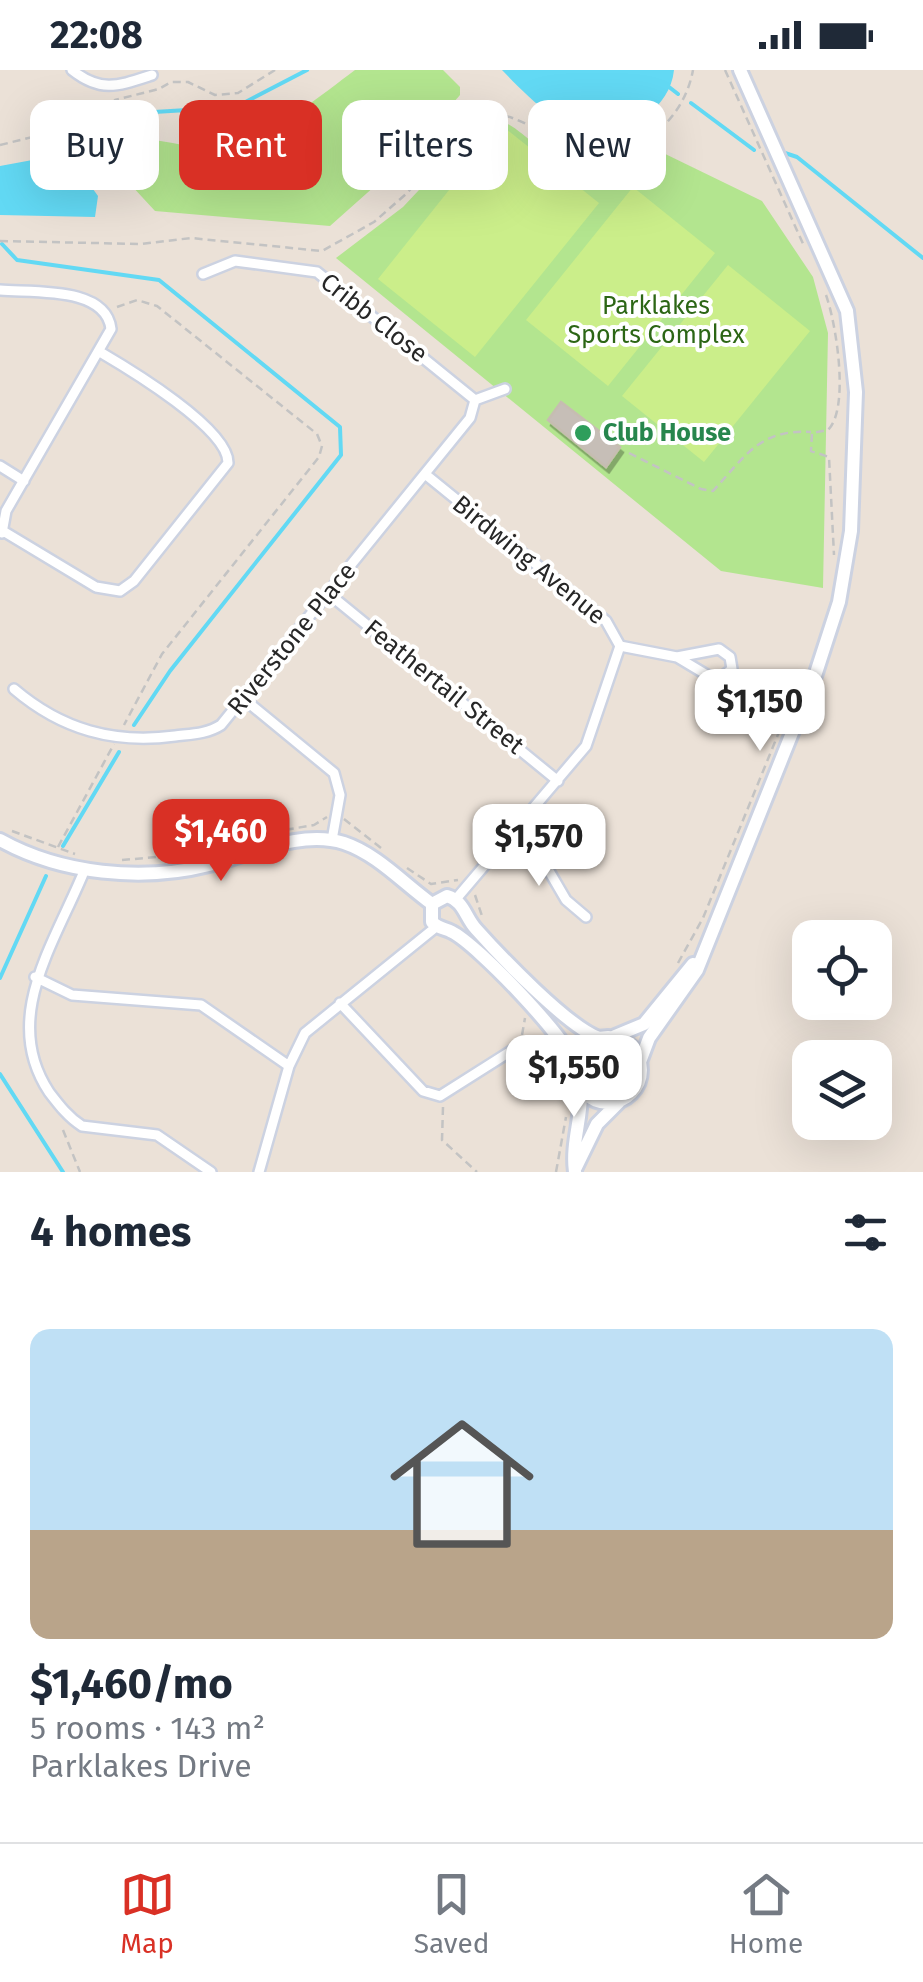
<!DOCTYPE html>
<html lang="en">
<head>
<meta charset="utf-8">
<style>
  body { margin:0; font-family:"Fira Sans",sans-serif; background:#f2f2f3; color:#1f2937; height:100vh; display:flex; flex-direction:column; font-size:38px; white-space:nowrap }
  * { box-sizing:border-box; margin:0 }
  p { font-size:32px; color:#747a83 }
  .icon { flex:none; width:55px; height:55px; fill:none; stroke:currentColor; stroke-width:2; stroke-linecap:round; stroke-linejoin:round }
  .map { position:relative; height:1102px; overflow:hidden }
  .details { display:flex; flex-direction:column; background:#fff; flex:1 }
  .details>* { flex:none }
  .top-card { position:absolute; left:30px; top:30px; width:865px; height:90px; display:flex; gap:20px }
  .controls { position:absolute; left:792px; top:850px; display:grid; gap:20px }
  .controls a { display:grid; place-items:center; width:100px; height:100px; border-radius:20px; background:#fff; box-shadow:0 10px 40px #0002; font-size:50px }
  .price { position:absolute; translate:-50% -85px; padding:0 22px; border-radius:20px; background:#fff; color:#222; font-size:32px; line-height:65px; filter:drop-shadow(0 2px 5px #0008) }
  .price::after { content:''; position:absolute; left:50%; top:60px; width:30px; height:22px; margin-left:-15px; background:inherit; clip-path:polygon(0 0,100% 0,50% 100%) }
  .price.active { background:#d93025; color:#fff }
  ul { padding:0; list-style:none }
  li { display:grid; align-content:center; gap:20px; height:530px; padding:0 30px }
  li+li { border-top:2px solid #e0e1e3 }
  li span { display:grid; place-items:center; height:310px; border-radius:20px; color:#555 }
  li>.icon { margin-inline-start:auto }
  span .icon { width:180px; height:180px; fill:#fffc; stroke-width:1 }
  li b { font-size:42px }
  h2 { display:flex; justify-content:space-between; align-items:center; height:120px; padding:0 30px; font-size:42px }
  .chip { padding:0 35px; border-radius:20px; background:#fff; box-shadow:0 10px 40px #0002; font-size:35px; line-height:90px }
  .chip.active { background:#d93025; color:#fff }
  .status { display:flex; justify-content:space-between; align-items:center; height:70px; padding:0 50px; background:#fff; direction:ltr }
  .status svg { height:28px; fill:currentColor }
  .dock { display:flex; justify-content:space-around; align-items:center; height:140px; border-top:2px solid #e0e1e3; background:#fff; font-size:28px; color:#747a83 }
  .dock a { display:grid; justify-items:center; gap:5px }
  .dock .active { color:#d93025 }
  .map>svg:first-child { display:block }
  .green { fill:#b3e58f }
  .pitch { fill:#cbee8a }
  .water { fill:#62d9f4 }
  .lines { fill:none; stroke-linecap:round; stroke-linejoin:round }
  .stream { stroke:#62d9f4; stroke-width:4 }
  .building { fill:#c6beb7; stroke:#c6bdb1; stroke-width:2.5; filter:url(#shadow) }
  .street-casing { stroke:#ccd2e1; stroke-width:14 }
  .secondary-casing { stroke:#ccd2e1; stroke-width:18 }
  .path { stroke:#c3c3c3; stroke-width:2.5; stroke-dasharray:8 5; stroke-linecap:butt }
  .street { stroke:#fff; stroke-width:9 }
  .secondary { stroke:#fff; stroke-width:12 }
  .leisure-dot { fill:#2e9e5b; stroke:#fff; stroke-width:4 }
  .labels { text-anchor:middle; dominant-baseline:central; stroke-width:8; stroke-linejoin:round; paint-order:stroke }
  .park-label { font-size:25px; fill:#2c6615; stroke:#fff }
  .street-label { font-size:25px; fill:#272727; stroke:#fff }
  .leisure-label { font-size:25px; font-weight:bold; fill:#27864d; stroke:#fff; text-anchor:start }
</style>
</head>
<body>
<div class="status"><b>22:08</b><svg viewBox="0 0 49 12"><path d="M0 12V9h3v3zM5 12V6h3v6zM10 12V3h3v9zM15 12V0h3v12zM26 1h20v11H26zM47 4h2v5h-2z"/></svg></div>
<div class="map">
<svg width="923" height="1102" viewBox="0 0 923 1102">
  <defs>
    <filter id="shadow"><feDropShadow dx="3" dy="5.5" stdDeviation="0" flood-color="#0004"/></filter>
  </defs>
  <rect width="100%" height="100%" fill="#ebe1d7"/>
  <path class="green" d="M 355,0 L 443,0 L 460,17 L 460,25 L 403,91 L 330,156 L 155,141 L 118,101 L 144,70 C 163,69 179,76 198,76 C 264,73 303,39 355,0 Z
    M 497,49 C 523,58 539,84 563,93 C 593,105 627,89 655,79 L 762,131 L 813,207 L 828,263 L 823,518 L 721,501 L 336,188 L 403,137 L 481,54 Z"/>
  <path class="pitch" d="M 501,55 L 599,133 L 475,287 L 378,209 Z
    M 633,117 L 715,183 L 608,316 L 526,250 Z
    M 728,195 L 810,261 L 704,392 L 622,326 Z"/>
  <path class="water" d="M 502,0 L 674,0 C 672,20 661,33 647,47 C 598,100 536,35 502,0 Z
    M 54,86 L 75,94 L 98,126 L 95,147 L 0,145 L 0,96 Z"/>
  <g class="lines">
    <path class="stream" d="M 669,17 L 678,24
      M 691,33 L 754,80
      M 785,83 L 797,87 L 923,188
      M 75,94 L 120,51 L 138,43 L 236,37 L 307,0
      M 2,174 L 17,190 L 159,210 L 340,357 L 341,385 L 170,601 L 134,655
      M 63,776 L 119,682
      M 0,908 L 46,806
      M 0,1004 L 63,1102"/>
  </g>
  <path class="building" d="M 561,332 L 620,377 L 606,397 L 548,350 Z"/>
  <g class="lines">
    <defs>
      <path id="street" d="M 72,0 C 101,23 118,16 152,5
        M 203,204 L 235,191 L 317,202 L 475,330
        M 0,220 C 33,223 106,216 111,259 L 6,441 L 2,463
        M 475,330 L 505,319
        M 0,396 L 24,411
        M 425,404 L 606,551 L 620,576 L 586,676 L 456,829
        M 3,461 L 96,517 L 120,521 L 134,511 L 228,393 C 229,359 129,299 100,282
        M 329,524 L 558,711
        M 620,576 L 677,587 L 717,611 L 732,599 L 730,587 L 719,579 L 677,587
        M 14,619 C 62,660 114,674 175,666 C 191,664 207,664 221,655 L 470,348 L 475,330
        M 244,629 L 334,703 L 340,725 L 332,770
        M 511,766 L 545,794 L 566,830 L 586,847
        M 85,799 C 55,873 0,948 49,1022 C 59,1035 68,1047 82,1056 L 157,1065 L 211,1102
        M 35,907 L 72,925 L 201,935 L 289,996
        M 340,933 L 423,1021 L 440,1026 L 519,976
        M 259,1102 L 289,996 L 305,963 L 436,857"/>
      <path id="secondary" d="M 0,770 C 61,804 142,812 209,795 C 250,785 301,759 344,773 C 377,784 403,813 432,834
        M 432,834 L 447,826 C 464,831 465,847 476,859 C 500,886 568,957 599,968
        M 432,834 L 432,852 C 439,859 445,858 452,862 C 478,875 566,968 575,994
        M 615,966 L 644,954 L 693,894
        M575 1000a33 33 0 1 1 66 0a33 33 0 1 1-66 0Z
        M 640,992 L 649,968 L 697,900 L 816,603 L 839,532 L 851,461 L 856,322 L 847,241 L 740,0
        M 576,1097 L 597,1054 L 619,1032
        M 575,1102 C 571,1073 582,1049 581,1020"/>
    </defs>
    <use href="#street" class="street-casing"/>
    <use href="#secondary" class="secondary-casing"/>
    <path class="path" d="M 725,0 L 804,176
      M 0,75 L 53,62 L 69,68 L 83,66 L 115,30 L 159,19 L 171,12 L 188,12 L 215,25 L 238,23 L 275,0
      M 0,171 L 141,174 L 191,168 L 322,181 L 374,152 L 406,124 L 473,49 C 529,21 577,128 653,66 C 674,48 688,27 693,0
      M 826,225 C 836,253 850,338 828,360 L 812,363 L 811,381 L 829,387 L 834,485
      M 117,237 L 137,230 L 157,236 L 317,364 L 322,376 L 319,387 L 162,584 L 124,655
      M 629,383 L 701,419 L 713,421 C 746,385 760,359 811,362
      M 344,749 L 381,778
      M 12,761 L 75,784
      M 273,762 L 314,755 L 327,747
      M 58,777 L 114,674
      M 122,790 L 203,783
      M 407,798 L 431,814 L 458,810
      M 475,825 L 482,846
      M 678,893 L 703,848 L 786,645
      M 522,965 L 525,948
      M 562,998 L 569,1024
      M 443,1037 L 442,1070 L 477,1102
      M 63,1060 L 80,1102
      M 556,1102 L 566,1047"/>
    <use href="#street" class="street"/>
    <use href="#secondary" class="secondary"/>
  </g>
  <circle class="leisure-dot" cx="583" cy="363" r="10"/>
  <g class="labels">
    <g class="park-label">
      <text x="656" y="236">Parklakes<tspan x="656" dy="29">Sports Complex</tspan></text>
    </g>
    <g class="street-label">
      <text transform="translate(374 248) rotate(38)">Cribb Close</text>
      <text transform="translate(529 490) rotate(39)">Birdwing Avenue</text>
      <text transform="translate(292 569) rotate(-51)">Riverstone Place</text>
      <text transform="translate(444 617) rotate(39)">Feathertail Street</text>
    </g>
    <g class="leisure-label">
      <text x="603" y="363">Club House</text>
    </g>
  </g>
</svg>
<div class="controls">
<a><svg class="icon" aria-label="locate" viewBox="0 0 24 24"><circle cx="12" cy="12" r="6"/><path d="M12 2v4M12 18v4M2 12h4M18 12h4"/></svg></a>
<a><svg class="icon" aria-label="layers" viewBox="0 0 24 24"><path d="M12 4l9 5-9 5-9-5zM3 14l9 5 9-5"/></svg></a>
</div>
<b class="price" style="left:760px;top:684px">$1,150</b>
<b class="price active" style="left:221px;top:814px">$1,460</b>
<b class="price" style="left:539px;top:819px">$1,570</b>
<b class="price" style="left:574px;top:1050px">$1,550</b>
<div class="top-card">
<a class="chip">Buy</a>
<a class="chip active">Rent</a>
<a class="chip">Filters</a>
<a class="chip">New</a>
</div>
</div>
<section class="details">
<h2>4 homes<svg class="icon" aria-label="filters" viewBox="0 0 24 24"><path d="M4 7h16M4 17h16"/><circle cx="9" cy="7" r="2"/><circle cx="15" cy="17" r="2"/></svg></h2>
<ul>
<li><span style="background:linear-gradient(#bfe0f5 65%,#b9a48a 0)"><svg class="icon" aria-label="home" viewBox="0 0 24 24"><path d="M3 11l9-7 9 7M6 9v11h12V9"/></svg></span><div><b>$1,460/mo</b><p>5 rooms · 143 m²</p><p>Parklakes Drive</p></div></li>
</ul>
</section>
<nav class="dock">
<a class="active"><svg class="icon" aria-label="map" viewBox="0 0 24 24"><path d="M3 6l6-2 6 2 6-2v14l-6 2-6-2-6 2zM9 4v14M15 6v14"/></svg>Map</a>
<a><svg class="icon" aria-label="saved" viewBox="0 0 24 24"><path d="M7 4h10v16l-5-4-5 4z"/></svg>Saved</a>
<a><svg class="icon" aria-label="home" viewBox="0 0 24 24"><path d="M3 11l9-7 9 7M6 9v11h12V9"/></svg>Home</a>
</nav>
</body>
</html>
